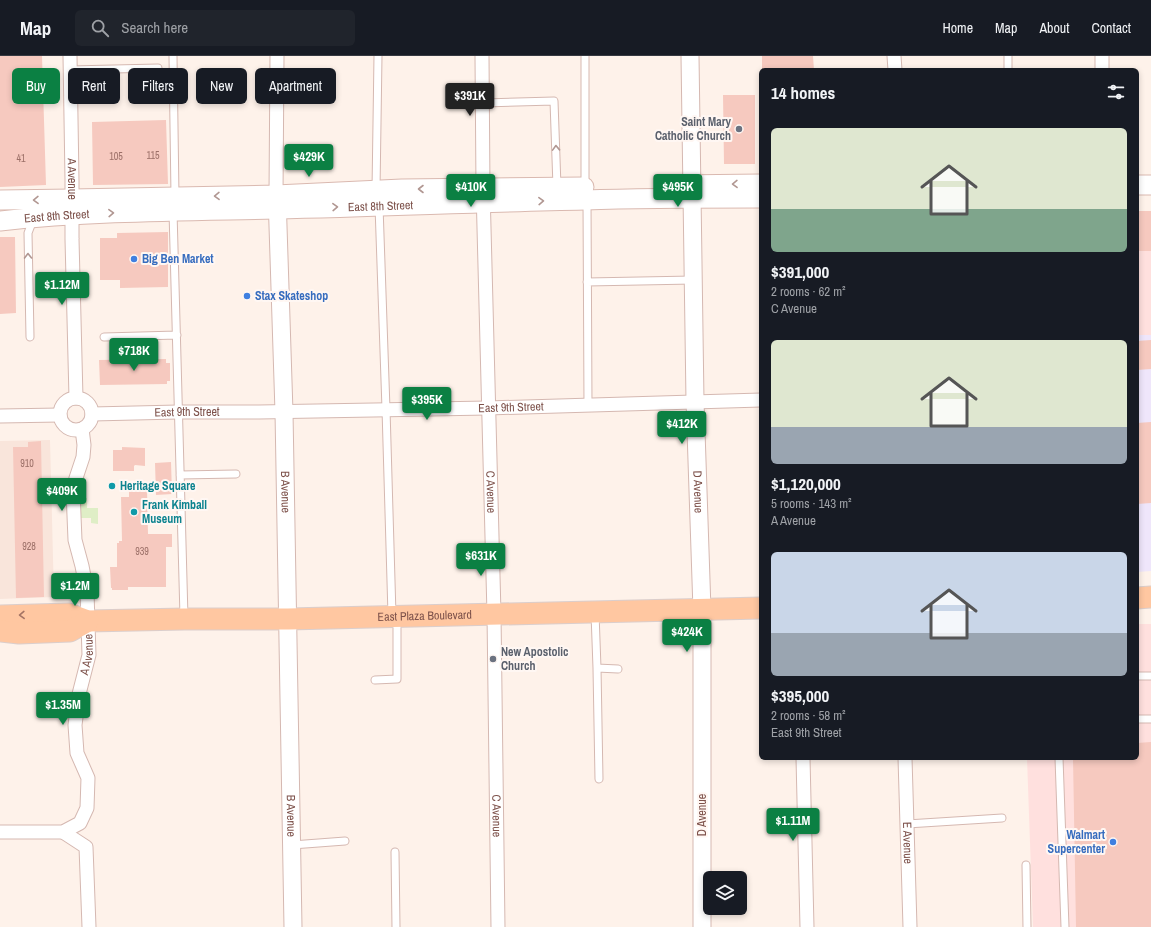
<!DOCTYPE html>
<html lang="en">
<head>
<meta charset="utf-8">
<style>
  body { margin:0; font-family:"Archivo Narrow",sans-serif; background:#20242c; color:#f1f3f6; height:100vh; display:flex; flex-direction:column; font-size:15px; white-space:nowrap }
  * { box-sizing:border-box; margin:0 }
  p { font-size:13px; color:#9ea1a6 }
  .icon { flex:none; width:22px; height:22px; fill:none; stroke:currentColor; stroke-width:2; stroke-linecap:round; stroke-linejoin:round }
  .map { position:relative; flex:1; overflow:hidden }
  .drawer { position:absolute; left:759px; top:12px; width:380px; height:692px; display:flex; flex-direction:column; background:#171b24; border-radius:6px; box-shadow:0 2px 6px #0003 }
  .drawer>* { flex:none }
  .top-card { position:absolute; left:12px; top:12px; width:380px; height:36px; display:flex; gap:8px }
  .buttons { position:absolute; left:703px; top:815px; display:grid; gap:8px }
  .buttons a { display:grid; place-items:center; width:44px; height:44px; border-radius:6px; background:#171b24; box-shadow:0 2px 6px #0003; font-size:20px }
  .price { position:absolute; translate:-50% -34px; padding:0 9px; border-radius:4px; background:#0b8043; color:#fff; font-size:13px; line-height:26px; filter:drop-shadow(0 1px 2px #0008) }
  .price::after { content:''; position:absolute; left:50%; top:24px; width:12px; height:9px; margin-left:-6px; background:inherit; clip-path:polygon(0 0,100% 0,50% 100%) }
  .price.selected { background:#222; color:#fff }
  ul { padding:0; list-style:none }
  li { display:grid; align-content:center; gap:8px; height:212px; padding:0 12px }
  li span { display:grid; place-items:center; height:124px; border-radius:6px; color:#555 }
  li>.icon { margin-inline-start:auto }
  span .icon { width:72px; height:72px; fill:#fffc; stroke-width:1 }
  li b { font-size:17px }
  h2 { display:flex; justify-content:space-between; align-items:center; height:48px; padding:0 12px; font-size:17px }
  .pill { padding:0 14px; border-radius:6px; background:#171b24; box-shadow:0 2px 6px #0003; font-size:14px; line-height:36px }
  .pill.selected { background:#0b8043; color:#fff }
  header { display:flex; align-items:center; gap:24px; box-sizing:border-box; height:56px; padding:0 20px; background:#171b24; border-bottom:1px solid #363941 }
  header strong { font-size:19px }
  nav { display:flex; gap:22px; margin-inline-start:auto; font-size:14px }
  .search { width:280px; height:36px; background:#20242c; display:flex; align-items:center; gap:10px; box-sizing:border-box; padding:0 14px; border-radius:6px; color:#9ea1a6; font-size:15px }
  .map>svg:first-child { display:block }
  .residential { fill:#f9e5db }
  .commercial { fill:#ffe0de }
  .education { fill:#efe6fb }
  .green { fill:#dfeec6 }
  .building { fill:#f6c9bf }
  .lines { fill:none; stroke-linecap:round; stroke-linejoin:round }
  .service-casing { stroke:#d5b8b1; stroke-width:9 }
  .minor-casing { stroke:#d5b8b1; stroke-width:15 }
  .tertiary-casing { stroke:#d5b8b1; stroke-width:19 }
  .secondary-casing { stroke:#dab9b0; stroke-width:21 }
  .primary-casing { stroke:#dbcecc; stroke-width:23 }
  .service { stroke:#fff; stroke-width:7 }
  .minor { stroke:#fff; stroke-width:13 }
  .tertiary { stroke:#fff; stroke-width:17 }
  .secondary { stroke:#fff; stroke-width:19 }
  .primary { stroke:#ffc7a1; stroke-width:21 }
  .oneway { stroke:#b19792 }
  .oneway2 { stroke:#a47464 }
  .worship-dot { fill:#6b7280; stroke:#fff7f3; stroke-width:1.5 }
  .shop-dot { fill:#3f7fe0; stroke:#fff7f3; stroke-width:1.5 }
  .culture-dot { fill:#0f9aa8; stroke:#fff7f3; stroke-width:1.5 }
  .labels { text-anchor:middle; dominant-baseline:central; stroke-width:4; stroke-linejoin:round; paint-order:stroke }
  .number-label { font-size:10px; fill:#9b6f67 }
  .worship-label { font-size:12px; font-weight:bold; fill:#5b616d; stroke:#fff7f3; text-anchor:end }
  .street-label { font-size:12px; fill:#7d514a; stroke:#fff7f3 }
  .shop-label { font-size:12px; font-weight:bold; fill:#366cbe; stroke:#fff7f3; text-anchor:start }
  .culture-label { font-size:12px; font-weight:bold; fill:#0d838f; stroke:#fff7f3; text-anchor:start }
</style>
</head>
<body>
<header>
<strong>Map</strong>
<div class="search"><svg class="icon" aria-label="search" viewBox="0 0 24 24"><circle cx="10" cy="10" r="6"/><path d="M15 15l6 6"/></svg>Search here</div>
<nav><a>Home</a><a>Map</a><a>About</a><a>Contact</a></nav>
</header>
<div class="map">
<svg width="1151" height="871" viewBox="0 0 1151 871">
  <rect width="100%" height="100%" fill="#fef2ea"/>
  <path class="residential" d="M 50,384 L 54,541 L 0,543 L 0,385 Z"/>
  <path class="commercial" d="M 1137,155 L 1151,155 L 1151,279 L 1137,279 Z
    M 1137,568 L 1151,568 L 1151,871 L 1033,871 L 1027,702 L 1137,702 Z"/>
  <path class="education" d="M 1137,279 L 1151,279 L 1151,515 L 1137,516 Z"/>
  <path class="green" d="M 80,442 L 87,442 L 87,452 L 98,452 L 98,468 L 91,467 L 91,462 L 79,462 Z"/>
  <path class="building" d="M 0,0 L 42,0 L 46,129 L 0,131 Z
    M 762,0 L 813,0 L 814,14 L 762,14 Z
    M 723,39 L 755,39 L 755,108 L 724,108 Z
    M 166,64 L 168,128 L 93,129 L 92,66 Z
    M 1137,155 L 1151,155 L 1151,195 L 1137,195 Z
    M 168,176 L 168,231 L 120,232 L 120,224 L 100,224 L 100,182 L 117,182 L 117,177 Z
    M 0,181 L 15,181 L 16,257 L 0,258 Z
    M 1151,284 L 1151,313 L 1137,314 L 1137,285 Z
    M 166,303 L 166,307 L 170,307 L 170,325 L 167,325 L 167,328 L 100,329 L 99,304 Z
    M 1151,366 L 1151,447 L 1137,448 L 1137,367 Z
    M 41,385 L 44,541 L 16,542 L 13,391 L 28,391 L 28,386 Z
    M 122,391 L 145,392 L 145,410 L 135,409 L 134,410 L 134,415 L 113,415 L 113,394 L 122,394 Z
    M 171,406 L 172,438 L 156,439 L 155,407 Z
    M 129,433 L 147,433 L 148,478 L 172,478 L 172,491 L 166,491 L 166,531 L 128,531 L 128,534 L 112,534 L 112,532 L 111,532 L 110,511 L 117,511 L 117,487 L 119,487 L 119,485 L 122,485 L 121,441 L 129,441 Z
    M 1151,686 L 1151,871 L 1076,871 L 1073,702 L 1137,702 L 1137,687 Z"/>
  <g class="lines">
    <defs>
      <path id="service" d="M 173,0 L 175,140
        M 70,14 L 158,12
        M 1008,14 L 1008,0
        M 483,47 L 554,45 L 557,131
        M 585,130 L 585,0
        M 376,134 L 378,0
        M 587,144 L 588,350
        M 379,150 L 386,353 L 392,559
        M 173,155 L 184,561
        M 587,226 L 693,224
        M 30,281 L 28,177 L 33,164
        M 104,281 L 177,279
        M 180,419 L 236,418
        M 595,557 L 597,612 L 599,723
        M 597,612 L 618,613
        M 1137,620 L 1151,620
        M 375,624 L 397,623 L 397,563
        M 1137,663 L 1151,663
        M 1059,702 L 1065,871
        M 907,768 L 1002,762
        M 292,789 L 345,785
        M 395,796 L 396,871
        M 1026,809 L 1027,871"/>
      <g id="minor">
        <path id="s1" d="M 70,0 L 72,124 L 72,183 L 76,342"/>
        <path id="s2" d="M 482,0 L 483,133 L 494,558 L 498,871"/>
        <path d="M 894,0 L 895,14"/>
        <path d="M 1102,0 L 1102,14"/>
        <path d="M 276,139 L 277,0"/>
        <circle cx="76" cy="358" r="16"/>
        <path id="s3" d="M 92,358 L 178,356 L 259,356 L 488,352 L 761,344"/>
        <path d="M 0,360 L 60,359"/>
        <path d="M 803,702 L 807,871"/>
        <path id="s4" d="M 905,702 L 910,871"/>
        <path id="s5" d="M 0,776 L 63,776 L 80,767 L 87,752 L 88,722 L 77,697 L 75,669 L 79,638 L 89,599 L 87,536 L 82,510 L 75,484 L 73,435 L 76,422 L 83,401 L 84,389 L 82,373"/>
        <path d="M 63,776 L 86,791 L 89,871"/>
      </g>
      <g id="tertiary">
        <path id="s6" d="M 690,0 L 695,345 L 702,554 L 702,871"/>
        <path id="s7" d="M 277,139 L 284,356 L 293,871"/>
      </g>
      <g id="secondary">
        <path d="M 676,129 L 761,128"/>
        <path d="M 1137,129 L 1151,129"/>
        <path d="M 0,144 L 72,143 L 276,139 L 402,133 L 584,131"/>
        <path id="s8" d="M 0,165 C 91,155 183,155 275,153 C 378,151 482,146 585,144 C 644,142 702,142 761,142"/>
      </g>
      <g id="primary">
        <path d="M 1137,542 L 1151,541"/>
        <path id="s9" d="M 0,560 L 69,558 L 88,565 L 184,563 L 288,563 L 761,552"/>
        <path d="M 0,575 L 19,577 L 70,575 L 88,565"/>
      </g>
    </defs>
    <use href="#service" class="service-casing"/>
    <use href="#minor" class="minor-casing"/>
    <use href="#tertiary" class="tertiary-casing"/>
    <use href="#secondary" class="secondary-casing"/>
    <use href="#primary" class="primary-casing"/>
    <use href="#service" class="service"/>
    <use href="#minor" class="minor"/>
    <use href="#tertiary" class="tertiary"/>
    <use href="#secondary" class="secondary"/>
    <use href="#primary" class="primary"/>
  </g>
  <defs><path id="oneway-chevron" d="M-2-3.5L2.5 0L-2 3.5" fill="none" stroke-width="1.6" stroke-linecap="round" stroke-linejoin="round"/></defs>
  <g class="oneway">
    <use href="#oneway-chevron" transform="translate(556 92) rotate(-92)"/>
    <use href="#oneway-chevron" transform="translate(735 128) rotate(179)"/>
    <use href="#oneway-chevron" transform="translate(421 133) rotate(180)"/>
    <use href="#oneway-chevron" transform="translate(217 140) rotate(179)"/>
    <use href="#oneway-chevron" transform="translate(36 144) rotate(179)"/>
    <use href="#oneway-chevron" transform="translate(541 145) rotate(-2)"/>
    <use href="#oneway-chevron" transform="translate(335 151) rotate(-2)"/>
    <use href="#oneway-chevron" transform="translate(111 157) rotate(-2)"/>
    <use href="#oneway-chevron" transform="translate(28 200) rotate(-91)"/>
  </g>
  <use class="oneway2" href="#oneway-chevron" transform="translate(22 559) rotate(178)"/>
  <g class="worship-dot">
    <circle cx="739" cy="73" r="4"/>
    <circle cx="493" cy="603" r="4"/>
  </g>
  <g class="shop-dot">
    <circle cx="134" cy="203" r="4"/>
    <circle cx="247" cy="240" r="4"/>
    <circle cx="1113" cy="786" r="4"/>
  </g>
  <g class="culture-dot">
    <circle cx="112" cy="430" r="4"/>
    <circle cx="134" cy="456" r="4"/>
  </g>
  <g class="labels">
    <g class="number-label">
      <text x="153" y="99">115</text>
      <text x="116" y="100">105</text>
      <text x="21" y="102">41</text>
      <text x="27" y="407">910</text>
      <text x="29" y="490">928</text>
      <text x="142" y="495">939</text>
    </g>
    <g class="worship-label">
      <text x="731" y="66">Saint Mary<tspan x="731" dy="14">Catholic Church</tspan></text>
      <text x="501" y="596" text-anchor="start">New Apostolic<tspan x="501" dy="14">Church</tspan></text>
    </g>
    <g class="street-label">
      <text stroke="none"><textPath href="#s1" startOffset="123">A Avenue</textPath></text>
      <text stroke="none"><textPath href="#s8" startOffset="381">East 8th Street</textPath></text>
      <text stroke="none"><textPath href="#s8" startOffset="57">East 8th Street</textPath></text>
      <text stroke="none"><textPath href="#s3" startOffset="419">East 9th Street</textPath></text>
      <text stroke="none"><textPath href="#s3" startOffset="95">East 9th Street</textPath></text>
      <text stroke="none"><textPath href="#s7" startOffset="297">B Avenue</textPath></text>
      <text stroke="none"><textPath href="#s2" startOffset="436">C Avenue</textPath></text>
      <text stroke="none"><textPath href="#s6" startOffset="436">D Avenue</textPath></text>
      <text stroke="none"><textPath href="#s9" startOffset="426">East Plaza Boulevard</textPath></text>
      <text stroke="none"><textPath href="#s5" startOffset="256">A Avenue</textPath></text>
      <text stroke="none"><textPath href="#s7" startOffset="621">B Avenue</textPath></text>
      <text stroke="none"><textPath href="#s2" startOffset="760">C Avenue</textPath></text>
      <text transform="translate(702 759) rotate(-90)">D Avenue</text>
      <text stroke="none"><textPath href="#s4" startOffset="85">E Avenue</textPath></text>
    </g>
    <g class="shop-label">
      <text x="142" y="203">Big Ben Market</text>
      <text x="255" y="240">Stax Skateshop</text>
      <text x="1105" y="779" text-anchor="end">Walmart<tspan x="1105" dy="14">Supercenter</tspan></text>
    </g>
    <g class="culture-label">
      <text x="120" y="430">Heritage Square</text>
      <text x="142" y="449">Frank Kimball<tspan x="142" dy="14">Museum</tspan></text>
    </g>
  </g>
</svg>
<div class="buttons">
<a><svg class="icon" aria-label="layers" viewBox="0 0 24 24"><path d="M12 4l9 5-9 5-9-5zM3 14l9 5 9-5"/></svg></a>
</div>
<b class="price selected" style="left:470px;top:61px">$391K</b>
<b class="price" style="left:309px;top:122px">$429K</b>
<b class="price" style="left:471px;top:152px">$410K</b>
<b class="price" style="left:678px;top:152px">$495K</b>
<b class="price" style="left:62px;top:250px">$1.12M</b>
<b class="price" style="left:134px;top:316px">$718K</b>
<b class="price" style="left:427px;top:365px">$395K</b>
<b class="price" style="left:682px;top:389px">$412K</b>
<b class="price" style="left:62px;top:456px">$409K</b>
<b class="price" style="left:481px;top:521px">$631K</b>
<b class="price" style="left:75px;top:551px">$1.2M</b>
<b class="price" style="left:687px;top:597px">$424K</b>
<b class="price" style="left:63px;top:670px">$1.35M</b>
<b class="price" style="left:793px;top:786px">$1.11M</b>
<div class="top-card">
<a class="pill selected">Buy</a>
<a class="pill">Rent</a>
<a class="pill">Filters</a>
<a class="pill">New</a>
<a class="pill">Apartment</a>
</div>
<section class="drawer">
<h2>14 homes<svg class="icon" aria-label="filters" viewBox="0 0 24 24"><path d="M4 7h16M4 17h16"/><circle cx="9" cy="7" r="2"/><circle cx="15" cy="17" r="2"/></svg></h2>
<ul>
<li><span style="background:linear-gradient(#dfe7d0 65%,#7fa58c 0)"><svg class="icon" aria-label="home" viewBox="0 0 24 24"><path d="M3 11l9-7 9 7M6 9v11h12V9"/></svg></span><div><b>$391,000</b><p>2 rooms · 62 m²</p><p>C Avenue</p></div></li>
<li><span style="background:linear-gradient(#dfe7d0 70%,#9aa5b1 0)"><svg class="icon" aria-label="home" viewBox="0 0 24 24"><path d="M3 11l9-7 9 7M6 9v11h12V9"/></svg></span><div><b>$1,120,000</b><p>5 rooms · 143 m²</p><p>A Avenue</p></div></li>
<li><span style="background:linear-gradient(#c9d6e8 65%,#9aa5b1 0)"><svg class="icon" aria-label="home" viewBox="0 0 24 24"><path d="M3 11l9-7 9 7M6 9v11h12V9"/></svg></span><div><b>$395,000</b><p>2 rooms · 58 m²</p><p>East 9th Street</p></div></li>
</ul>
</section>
</div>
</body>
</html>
